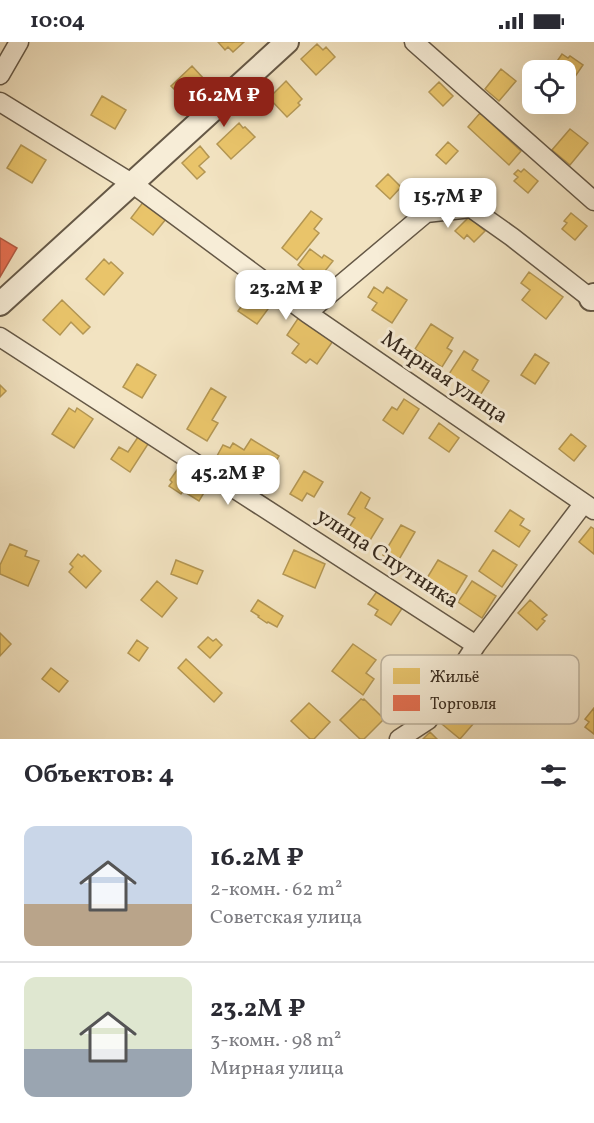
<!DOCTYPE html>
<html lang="ru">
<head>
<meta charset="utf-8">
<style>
  body { margin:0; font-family:Vollkorn,serif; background:#f2f2f3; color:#2b2b33; height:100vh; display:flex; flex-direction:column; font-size:22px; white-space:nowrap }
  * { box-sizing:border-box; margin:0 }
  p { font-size:20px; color:#7c7c81 }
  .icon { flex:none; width:33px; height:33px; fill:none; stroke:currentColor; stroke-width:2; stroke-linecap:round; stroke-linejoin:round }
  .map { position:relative; height:697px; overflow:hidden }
  .panel { display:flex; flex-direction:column; background:#fff; flex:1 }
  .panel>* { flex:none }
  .controls { position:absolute; left:522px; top:18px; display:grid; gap:12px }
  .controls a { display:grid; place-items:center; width:54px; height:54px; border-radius:12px; background:#fff; box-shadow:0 6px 24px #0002; font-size:30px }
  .price { position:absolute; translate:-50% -51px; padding:0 14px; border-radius:12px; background:#fff; color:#222; font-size:20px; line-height:39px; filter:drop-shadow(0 2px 3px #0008) }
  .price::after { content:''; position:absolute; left:50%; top:36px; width:18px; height:14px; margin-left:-9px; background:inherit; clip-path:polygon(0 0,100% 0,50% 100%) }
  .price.selected { background:#8f2418; color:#fff }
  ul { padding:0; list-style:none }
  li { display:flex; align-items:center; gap:18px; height:150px; padding:0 24px }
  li+li { border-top:2px solid #e1e1e2 }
  li span { display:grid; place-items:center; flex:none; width:168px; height:120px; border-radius:12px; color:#555 }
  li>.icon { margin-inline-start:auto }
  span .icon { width:72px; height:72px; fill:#fffc; stroke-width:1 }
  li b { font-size:26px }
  h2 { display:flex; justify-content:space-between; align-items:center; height:72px; padding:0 24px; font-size:26px }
  .status { display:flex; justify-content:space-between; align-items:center; height:42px; padding:0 30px; background:#fff; direction:ltr }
  .status svg { height:16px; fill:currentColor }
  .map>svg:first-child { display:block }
  .homes { fill:#e9c46a; stroke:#b39653; stroke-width:1.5 }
  .shops { fill:#e76f51; stroke:#b25a41; stroke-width:1.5 }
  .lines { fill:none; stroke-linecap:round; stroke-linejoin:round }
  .minor-casing { stroke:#655846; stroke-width:21 }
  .tertiary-casing { stroke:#655846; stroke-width:26 }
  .minor { stroke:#f7edd7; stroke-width:18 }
  .tertiary { stroke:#f7edd7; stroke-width:22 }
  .labels { text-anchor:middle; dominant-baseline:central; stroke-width:6; stroke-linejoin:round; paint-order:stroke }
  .street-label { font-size:22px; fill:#36291d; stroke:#f7edd7 }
  .key { fill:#f7edd7; stroke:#bdb29f; stroke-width:1.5 }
  .key-label { font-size:16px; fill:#36291d }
</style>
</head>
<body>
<div class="status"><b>10:04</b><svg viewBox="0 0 49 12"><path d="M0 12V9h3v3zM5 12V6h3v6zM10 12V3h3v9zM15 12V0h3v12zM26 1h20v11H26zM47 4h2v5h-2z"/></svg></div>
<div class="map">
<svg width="594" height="697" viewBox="0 0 594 697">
  <rect width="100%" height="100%" fill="#f2e3c1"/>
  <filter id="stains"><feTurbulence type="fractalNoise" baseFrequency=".00333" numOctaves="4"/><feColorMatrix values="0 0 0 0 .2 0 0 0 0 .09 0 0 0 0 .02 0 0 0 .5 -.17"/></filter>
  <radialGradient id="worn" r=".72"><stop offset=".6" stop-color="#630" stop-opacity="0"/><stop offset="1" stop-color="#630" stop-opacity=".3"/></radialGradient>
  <path class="homes" d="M 218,0 L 244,0 L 233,10 L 228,5 L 225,8 Z
    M 317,2 L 323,8 L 326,5 L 335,15 L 316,33 L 301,17 Z
    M 562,12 L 568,16 L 570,14 L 583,23 L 570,42 L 566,39 L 566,28 L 551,28 Z
    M 192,24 L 205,38 L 184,57 L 171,44 Z
    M 501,27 L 516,39 L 499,59 L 485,47 Z
    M 286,39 L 302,57 L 298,61 L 300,63 L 287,75 L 269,56 Z
    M 439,40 L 453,54 L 443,64 L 429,50 Z
    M 102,54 L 126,68 L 115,87 L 91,73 Z
    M 480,71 L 521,109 L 509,123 L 468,85 Z
    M 239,81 L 243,86 L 245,85 L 255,95 L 231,117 L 217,102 Z
    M 570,87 L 588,101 L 570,123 L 552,108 Z
    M 448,100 L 458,109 L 446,122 L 436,113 Z
    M 21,103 L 46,118 L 32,141 L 7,126 Z
    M 200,104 L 209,115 L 199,124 L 205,130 L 197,137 L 182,121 Z
    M 524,127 L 538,139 L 528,151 L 514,139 L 518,135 L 514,132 L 518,128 L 521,130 Z
    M 388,132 L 401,145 L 390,157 L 376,144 Z
    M 144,159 L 166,177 L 153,193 L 131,176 Z
    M 311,169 L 322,177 L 314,187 L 319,191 L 297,218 L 282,206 Z
    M 571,171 L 587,184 L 575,198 L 562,187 L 567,181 L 564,179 Z
    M 469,175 L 485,189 L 474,200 L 467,193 L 464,197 L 455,189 Z
    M 310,207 L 322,216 L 324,213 L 333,219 L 317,239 L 298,223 Z
    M 104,217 L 109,222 L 111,220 L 123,231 L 104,253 L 86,237 Z
    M 529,230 L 563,255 L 546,277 L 522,258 L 530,248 L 521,241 Z
    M 374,245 L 383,251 L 387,245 L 407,258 L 392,281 L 372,268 L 377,261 L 368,255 Z
    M 252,249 L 271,263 L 257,282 L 238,269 Z
    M 62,258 L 90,285 L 83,292 L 71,280 L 60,293 L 43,278 Z
    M 299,275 L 333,299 L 317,322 L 310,317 L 306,321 L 292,311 L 299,302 L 287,293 Z
    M 431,282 L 453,296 L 447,306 L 452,309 L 442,325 L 415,307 Z
    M 464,309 L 478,318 L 472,328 L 489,339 L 479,355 L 447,335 Z
    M 535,312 L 549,321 L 535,342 L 521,333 Z
    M 137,322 L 156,333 L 142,356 L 123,345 Z
    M 0,343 L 6,349 L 0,355 Z
    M 211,346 L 226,355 L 212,378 L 218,381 L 207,399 L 187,387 Z
    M 404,357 L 419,367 L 403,392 L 383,378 L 392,365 L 397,368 Z
    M 69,366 L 75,370 L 77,366 L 93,377 L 74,406 L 52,392 Z
    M 439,381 L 459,396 L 449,410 L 429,396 Z
    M 140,392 L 150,399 L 130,430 L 111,417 L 119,405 L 128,410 Z
    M 571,392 L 586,404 L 574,419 L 559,407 Z
    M 251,397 L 279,414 L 265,437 L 236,420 L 233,424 L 217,414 L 223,403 L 230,406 L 233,401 L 244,408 Z
    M 179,425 L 208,444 L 199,459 L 183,449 L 181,452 L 169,444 L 172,440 L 170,438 Z
    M 304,429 L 323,440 L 314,455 L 307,451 L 302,459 L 290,452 Z
    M 361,450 L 370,456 L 365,466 L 383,477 L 369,500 L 348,487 L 355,476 L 348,472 Z
    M 510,468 L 524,477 L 520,483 L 530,489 L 519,505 L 495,489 Z
    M 401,483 L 415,490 L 397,521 L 383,513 Z
    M 591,485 L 594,487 L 594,512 L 579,500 Z
    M 10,502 L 27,509 L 25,514 L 39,519 L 28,544 L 0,532 L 0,523 Z
    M 294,508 L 325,522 L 315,546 L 283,532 Z
    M 493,508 L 517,523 L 502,545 L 479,529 Z
    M 78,512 L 82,515 L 84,513 L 101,529 L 86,546 L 69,530 L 73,525 L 70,522 Z
    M 176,518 L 203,529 L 197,542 L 171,532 Z
    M 438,518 L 467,534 L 453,557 L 424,541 Z
    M 157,539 L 177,556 L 162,575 L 141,558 Z
    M 472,539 L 496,554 L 482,576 L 458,560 Z
    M 378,548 L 403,565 L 391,583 L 375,573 L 378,568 L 368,562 Z
    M 258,558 L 283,574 L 277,585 L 268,580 L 267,581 L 258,575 L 259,574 L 251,569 Z
    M 530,558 L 547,573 L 542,577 L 545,579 L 537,588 L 518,571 Z
    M 0,591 L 11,602 L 0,614 Z
    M 208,595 L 213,599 L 216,597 L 222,603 L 210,616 L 198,605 Z
    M 137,598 L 148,606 L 139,619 L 128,611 Z
    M 353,602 L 376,618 L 366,631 L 374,637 L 363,653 L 332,629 Z
    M 186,617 L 222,651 L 214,660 L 178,626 Z
    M 51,626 L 68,639 L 59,650 L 42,637 Z
    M 467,650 L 487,666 L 460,697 L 437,678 L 457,655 L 460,658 Z
    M 361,657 L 363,658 L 364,657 L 384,677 L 364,697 L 360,697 L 340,678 Z
    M 309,661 L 330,680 L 314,697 L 310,697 L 291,679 Z
    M 594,666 L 594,692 L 585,685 L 589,680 L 585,677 Z
    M 430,690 L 437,697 L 423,697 Z"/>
  <path class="shops" d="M 0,196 L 17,206 L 0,235 Z"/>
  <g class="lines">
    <defs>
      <path id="minor" d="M 414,0 L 594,159
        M 0,33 L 19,0
        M 0,60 L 133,142 L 307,271 L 594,468
        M 307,271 L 426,171 L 471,166 L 512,195 L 594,259
        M 0,295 L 476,603
        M 399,697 L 428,678 L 476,603 L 584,461"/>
      <path id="tertiary" d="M 591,257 L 594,253
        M 0,262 L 287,0"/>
    </defs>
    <use href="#minor" class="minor-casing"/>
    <use href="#tertiary" class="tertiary-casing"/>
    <use href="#minor" class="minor"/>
    <use href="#tertiary" class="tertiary"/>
  </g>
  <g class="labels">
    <g class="street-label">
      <text transform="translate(444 336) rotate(34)">Мирная улица</text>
      <text transform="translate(387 517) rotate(33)">улица Спутника</text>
    </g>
  </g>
  <rect x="381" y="613" width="198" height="69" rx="9" class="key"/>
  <rect x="393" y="626" width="27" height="16" fill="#e9c46a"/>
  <rect x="393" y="653" width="27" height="16" fill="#e76f51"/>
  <g class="key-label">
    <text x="430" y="640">Жильё</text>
    <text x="430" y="667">Торговля</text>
  </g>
  <rect width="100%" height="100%" filter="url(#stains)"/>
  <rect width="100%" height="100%" fill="url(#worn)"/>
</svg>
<div class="controls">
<a><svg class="icon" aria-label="locate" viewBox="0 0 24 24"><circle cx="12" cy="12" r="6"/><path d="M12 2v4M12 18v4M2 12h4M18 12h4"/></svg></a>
</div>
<b class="price selected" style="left:224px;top:86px">16.2M ₽</b>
<b class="price" style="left:448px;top:187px">15.7M ₽</b>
<b class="price" style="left:286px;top:279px">23.2M ₽</b>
<b class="price" style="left:228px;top:464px">45.2M ₽</b>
</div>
<section class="panel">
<h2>Объектов: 4<svg class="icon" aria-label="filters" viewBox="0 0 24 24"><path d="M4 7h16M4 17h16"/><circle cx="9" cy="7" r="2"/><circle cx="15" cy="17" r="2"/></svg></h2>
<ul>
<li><span style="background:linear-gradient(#c9d6e8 65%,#b9a48a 0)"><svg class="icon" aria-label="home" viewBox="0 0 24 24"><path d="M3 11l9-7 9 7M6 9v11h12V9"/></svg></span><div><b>16.2M ₽</b><p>2-комн. · 62 m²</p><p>Советская улица</p></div></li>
<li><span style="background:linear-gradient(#dfe7d0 60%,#9aa5b1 0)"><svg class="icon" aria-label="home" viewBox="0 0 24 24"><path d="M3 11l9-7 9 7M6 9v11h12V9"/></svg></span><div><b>23.2M ₽</b><p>3-комн. · 98 m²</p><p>Мирная улица</p></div></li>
</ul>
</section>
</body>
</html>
